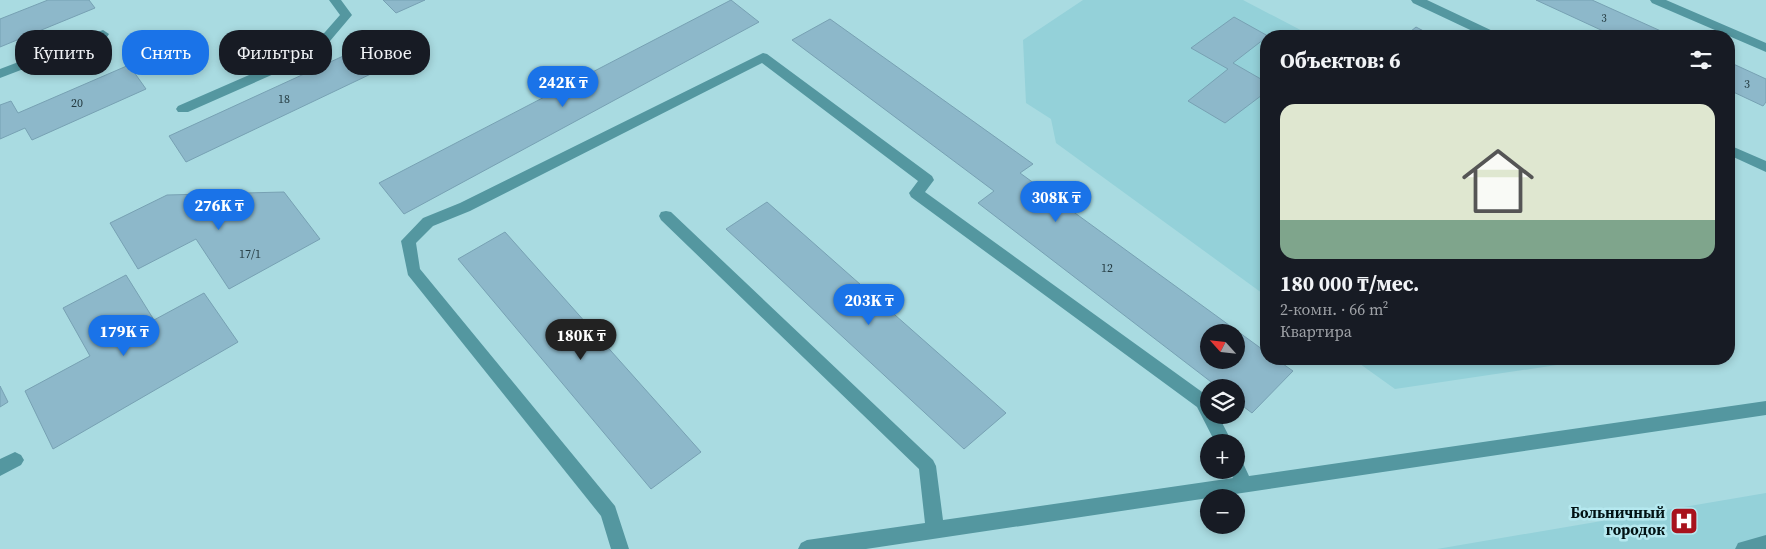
<!DOCTYPE html>
<html lang="ru">
<head>
<meta charset="utf-8">
<style>
  body { margin:0; font-family:"Source Serif 4",serif; background:#20242c; color:#f1f3f6; height:100vh; display:flex; flex-direction:column; font-size:19px; white-space:nowrap }
  * { box-sizing:border-box; margin:0 }
  p { font-size:16px; color:#9ea1a6 }
  .icon { flex:none; width:28px; height:28px; fill:none; stroke:currentColor; stroke-width:2; stroke-linecap:round; stroke-linejoin:round }
  .map { position:relative; flex:1; overflow:hidden }
  .details { position:absolute; left:1260px; top:30px; width:475px; height:335px; display:flex; flex-direction:column; background:#171b24; border-radius:20px; box-shadow:0 2px 8px #0003 }
  .details>* { flex:none }
  .banner { position:absolute; left:15px; top:30px; width:475px; height:45px; display:flex; gap:10px }
  .needle { width:32px; rotate:297deg }
  .tools { position:absolute; left:1200px; top:324px; display:grid; gap:10px }
  .tools a { display:grid; place-items:center; width:45px; height:45px; border-radius:50%; background:#171b24; box-shadow:0 2px 8px #0003; font-size:25px }
  .price { position:absolute; translate:-50% -42px; padding:0 11px; border-radius:18px; background:#1a73e8; color:#fff; font-size:16px; line-height:32px; filter:drop-shadow(0 1px 2px #0008) }
  .price::after { content:''; position:absolute; left:50%; top:30px; width:15px; height:11px; margin-left:-8px; background:inherit; clip-path:polygon(0 0,100% 0,50% 100%) }
  .price.on { background:#222; color:#fff }
  ul { padding:0; list-style:none }
  li { display:grid; align-content:center; gap:10px; height:265px; padding:0 20px }
  li+li { border-top:1px solid #363941 }
  li span { display:grid; place-items:center; height:155px; border-radius:15px; color:#555 }
  li>.icon { margin-inline-start:auto }
  span .icon { width:90px; height:90px; fill:#fffc; stroke-width:1 }
  li b { font-size:21px }
  h2 { display:flex; justify-content:space-between; align-items:center; height:60px; padding:0 20px; font-size:21px }
  .tag { padding:0 18px; border-radius:20px; background:#171b24; box-shadow:0 2px 8px #0003; font-size:18px; line-height:45px }
  .tag.on { background:#1a73e8; color:#fff }
  .map>svg:first-child { display:block }
  .built { fill:#94d1d9 }
  .building { fill:#8db8ca; stroke:#77a1b3; fill-rule:evenodd }
  .lines { fill:none; stroke-linecap:round; stroke-linejoin:round }
  .minor { fill:#5497a0; fill-rule:evenodd }
  .labels { text-anchor:middle; dominant-baseline:central; stroke-width:5; stroke-linejoin:round; paint-order:stroke }
  .far-number-label { font-size:11px; fill:#243b41 }
  .number-label { font-size:12px; fill:#243b41 }
  .poi-label { font-size:15px; font-weight:bold; fill:#011113; stroke:#b5e8ef; text-anchor:end }
</style>
</head>
<body>
<div class="map">
<svg width="1766" height="549" viewBox="0 0 1766 549">
  <rect width="100%" height="100%" fill="#a9dbe1"/>
  <path class="built" d="M 1083,0 L 1243,0 L 1312,36 L 1266,36 L 1266,296 L 1056,143 L 1051,119 L 1026,103 L 1023,40 Z
    M 1353,359 L 1562,359 L 1557,365 L 1395,389 Z
    M 1766,493 L 1766,549 L 1437,549 Z"/>
  <path class="building" d="M 48,0 L 89,0 L 95,8 L 0,47 L 0,19 Z
    M 383,0 L 425,0 L 396,13 Z
    M 731,0 L 759,22 L 404,214 L 379,183 Z
    M 1536,0 L 1592,0 L 1672,36 L 1614,36 Z
    M 1234,17 L 1268,36 L 1233,63 L 1266,82 L 1266,92 L 1225,123 L 1188,101 L 1228,69 L 1191,48 Z
    M 830,19 L 1033,164 L 1020,173 L 1266,352 L 1266,359 L 1276,359 L 1293,371 L 1252,413 L 1236,401 L 1236,388 L 1219,388 L 978,203 L 994,191 L 792,40 ZM 1209,332 L 1236,332 L 1236,360 L 1209,360 Z
    M 1416,27 L 1433,36 L 1405,36 Z
    M 376,41 L 396,62 L 186,162 L 169,136 Z
    M 1729,62 L 1766,79 L 1766,102 L 1763,106 L 1729,90 Z
    M 129,65 L 146,89 L 32,140 L 25,128 L 0,139 L 0,105 L 11,101 L 18,113 Z
    M 284,192 L 320,239 L 229,289 L 196,239 L 138,269 L 110,223 L 167,195 Z
    M 767,202 L 1006,413 L 964,449 L 726,229 Z
    M 505,232 L 701,452 L 651,489 L 458,259 Z
    M 126,275 L 154,320 L 204,293 L 238,342 L 53,449 L 25,391 L 90,356 L 63,308 Z
    M 0,386 L 8,402 L 0,407 Z"/>
  <g class="lines">
    <path class="minor" d="M 329,0 L 341,0 L 352,15 L 319,54 L 188,112 L 178,112 L 176,109 L 178,106 L 311,48 L 340,15 Z
      M 1411,0 L 1427,0 L 1497,33 L 1499,36 L 1483,36 L 1413,3 Z
      M 1650,0 L 1666,0 L 1766,43 L 1766,52 L 1652,3 Z
      M 103,30 L 109,34 L 107,37 L 0,78 L 0,69 Z
      M 763,53 L 767,54 L 932,176 L 934,180 L 925,192 L 1209,397 L 1209,415 L 1218,415 L 1232,442 L 1215,442 L 1197,407 L 911,197 L 909,193 L 918,181 L 762,63 L 470,211 L 433,226 L 416,243 L 420,269 L 615,506 L 629,549 L 611,549 L 601,516 L 408,275 L 401,241 L 423,218 L 460,203 Z
      M 1729,145 L 1766,161 L 1766,172 L 1729,155 Z
      M 666,211 L 671,212 L 933,460 L 936,466 L 943,520 L 1233,478 L 1229,470 L 1236,470 L 1236,459 L 1242,461 L 1249,476 L 1766,401 L 1766,415 L 866,549 L 798,549 L 801,543 L 807,540 L 925,523 L 919,469 L 661,220 L 659,216 L 661,212 Z
      M 15,452 L 21,455 L 24,460 L 21,465 L 0,476 L 0,459 Z
      M 1766,535 L 1766,549 L 1735,549 L 1738,543 Z"/>
  </g>
  <defs>
    <symbol id="hospital-square" viewBox="-11 -11 22 22"><rect x="-9" y="-9" width="18" height="18" rx="4" fill="#a8121c" stroke="#b5e8ef"/><path d="M-5-5h3v3.5h4V-5h3V5h-3V1.5h-4V5h-3Z" fill="#fff"/></symbol>
  </defs>
  <g fill-rule="evenodd">
    <use href="#hospital-square" x="1668" y="505" width="32" height="32"/>
  </g>
  <g class="labels">
    <g class="far-number-label">
      <text x="1604" y="18">3</text>
    </g>
    <g class="number-label">
      <text x="1747" y="84">3</text>
      <text x="284" y="99">18</text>
      <text x="77" y="103">20</text>
      <text x="250" y="254">17/1</text>
      <text x="1107" y="268">12</text>
    </g>
    <g class="poi-label">
      <text x="1665" y="512">Больничный<tspan x="1665" dy="17">городок</tspan></text>
    </g>
  </g>
</svg>
<div class="tools">
<a><svg class="needle" viewBox="-14 -14 28 28"><path d="M0-13l5 13h-10z" fill="#e53935"/><path d="M0 13l5-13h-10z" fill="#9ea1a6"/></svg></a>
<a><svg class="icon" aria-label="layers" viewBox="0 0 24 24"><path d="M12 4l9 5-9 5-9-5zM3 14l9 5 9-5"/></svg></a>
<a>+</a>
<a>−</a>
</div>
<b class="price" style="left:563px;top:108px">242K ₸</b>
<b class="price" style="left:1056px;top:223px">308K ₸</b>
<b class="price" style="left:219px;top:231px">276K ₸</b>
<b class="price" style="left:869px;top:326px">203K ₸</b>
<b class="price" style="left:124px;top:357px">179K ₸</b>
<b class="price on" style="left:581px;top:361px">180K ₸</b>
<div class="banner">
<a class="tag">Купить</a>
<a class="tag on">Снять</a>
<a class="tag">Фильтры</a>
<a class="tag">Новое</a>
</div>
<section class="details">
<h2>Объектов: 6<svg class="icon" aria-label="filters" viewBox="0 0 24 24"><path d="M4 7h16M4 17h16"/><circle cx="9" cy="7" r="2"/><circle cx="15" cy="17" r="2"/></svg></h2>
<ul>
<li><span style="background:linear-gradient(#dfe7d0 75%,#7fa58c 0)"><svg class="icon" aria-label="home" viewBox="0 0 24 24"><path d="M3 11l9-7 9 7M6 9v11h12V9"/></svg></span><div><b>180 000 ₸/мес.</b><p>2-комн. · 66 m²</p><p>Квартира</p></div></li>
</ul>
</section>
</div>
</body>
</html>
